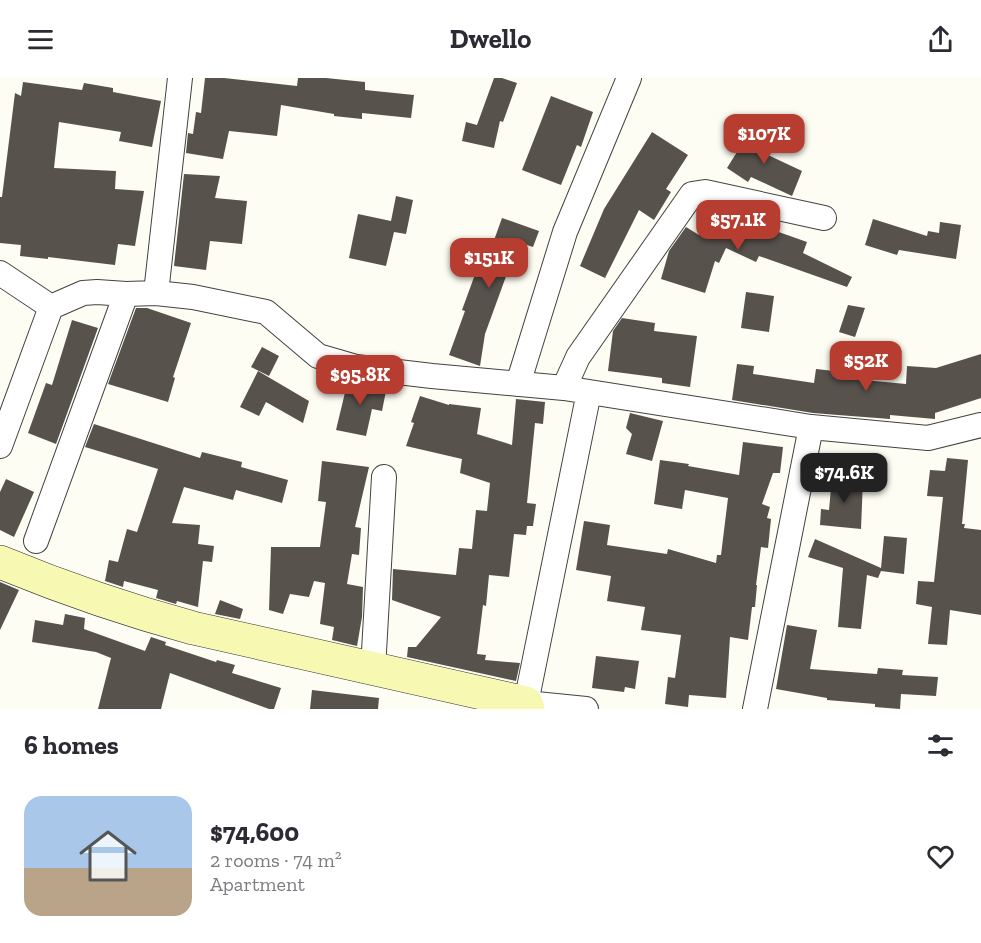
<!DOCTYPE html>
<html lang="en">
<head>
<meta charset="utf-8">
<style>
  body { margin:0; font-family:"Zilla Slab",serif; background:#f2f2f3; color:#2b2b33; height:100vh; display:flex; flex-direction:column; font-size:22px; white-space:nowrap }
  * { box-sizing:border-box; margin:0 }
  p { font-size:20px; color:#7c7c81 }
  .icon { flex:none; width:33px; height:33px; fill:none; stroke:currentColor; stroke-width:2; stroke-linecap:round; stroke-linejoin:round }
  .map { position:relative; height:631px; overflow:hidden }
  .side { display:flex; flex-direction:column; background:#fff; flex:1 }
  .side>* { flex:none }
  .price { position:absolute; translate:-50% -51px; padding:0 14px; border-radius:12px; background:#b63d30; color:#fff; font-size:20px; line-height:39px; filter:drop-shadow(0 2px 3px #0008) }
  .price::after { content:''; position:absolute; left:50%; top:36px; width:18px; height:14px; margin-left:-9px; background:inherit; clip-path:polygon(0 0,100% 0,50% 100%) }
  .price.on { background:#222; color:#fff }
  ul { padding:0; list-style:none }
  li { display:flex; align-items:center; gap:18px; height:150px; padding:0 24px }
  li+li { border-top:2px solid #e1e1e2 }
  li span { display:grid; place-items:center; flex:none; width:168px; height:120px; border-radius:18px; color:#555 }
  li>.icon { margin-inline-start:auto }
  span .icon { width:72px; height:72px; fill:#fffc; stroke-width:1 }
  li b { font-size:26px }
  h2 { display:flex; justify-content:space-between; align-items:center; height:72px; padding:0 24px; font-size:26px }
  header { display:flex; justify-content:space-between; align-items:center; height:78px; padding:0 24px; background:#fff; font-size:27px; font-weight:800 }
  .map>svg:first-child { display:block }
  .building { fill:#57524c }
  .lines { fill:none; stroke-linecap:round; stroke-linejoin:round }
  .street-casing { stroke:#424242; stroke-width:26 }
  .secondary-casing { stroke:#313131; stroke-width:34 }
  .street { stroke:#fff; stroke-width:24 }
  .secondary { stroke:#f7f9b2; stroke-width:33 }
</style>
</head>
<body>
<header><svg class="icon" aria-label="menu" viewBox="0 0 24 24"><path d="M4 6h16M4 12h16M4 18h16"/></svg>Dwello<svg class="icon" aria-label="share" viewBox="0 0 24 24"><path d="M12 15V3M7 8l5-5 5 5M5 13v7h14v-7"/></svg></header>
<div class="map">
<svg width="981" height="631" viewBox="0 0 981 631">
  <rect width="100%" height="100%" fill="#fefdf3"/>
  <path class="building" d="M 205,0 L 224,0 L 297,8 L 298,0 L 326,0 L 365,4 L 365,12 L 414,17 L 411,40 L 362,35 L 362,41 L 334,38 L 334,36 L 281,27 L 277,58 L 229,53 L 223,81 L 186,75 L 188,55 L 193,56 L 196,34 L 201,35 Z
    M 494,0 L 502,0 L 517,5 L 503,44 L 500,43 L 494,70 L 462,63 L 466,44 L 477,47 Z
    M 23,4 L 82,12 L 84,5 L 113,10 L 113,14 L 161,23 L 152,69 L 119,63 L 121,54 L 59,44 L 54,90 L 116,93 L 115,111 L 144,113 L 135,168 L 118,166 L 115,187 L 48,179 L 48,181 L 20,178 L 21,167 L 0,165 L 0,119 L 2,119 L 15,15 L 21,18 Z
    M 551,18 L 593,34 L 581,69 L 577,67 L 561,107 L 522,92 Z
    M 752,50 L 775,67 L 768,77 L 802,93 L 792,118 L 751,99 L 748,104 L 727,90 Z
    M 652,54 L 688,77 L 666,111 L 671,114 L 654,142 L 639,132 L 605,200 L 580,188 L 604,131 Z
    M 184,96 L 220,98 L 215,120 L 247,123 L 242,166 L 210,163 L 206,192 L 174,188 Z
    M 396,118 L 413,122 L 406,156 L 394,154 L 386,188 L 349,180 L 358,136 L 391,143 Z
    M 716,131 L 745,137 L 745,139 L 773,152 L 807,164 L 803,175 L 852,199 L 847,209 L 759,178 L 756,184 L 726,170 L 719,185 L 715,183 L 705,215 L 661,201 L 669,173 L 686,149 L 699,157 L 701,152 L 706,154 Z
    M 502,140 L 539,153 L 533,169 L 524,166 L 517,184 L 512,182 L 485,256 L 480,288 L 449,277 L 465,233 L 462,232 L 477,191 L 483,193 Z
    M 873,141 L 927,158 L 928,153 L 939,155 L 940,144 L 961,147 L 956,181 L 899,172 L 897,177 L 865,167 Z
    M 746,214 L 774,218 L 769,254 L 741,250 Z
    M 848,227 L 865,230 L 855,259 L 839,254 Z
    M 136,230 L 147,230 L 191,245 L 173,299 L 175,300 L 168,324 L 108,306 Z
    M 622,240 L 655,245 L 654,253 L 697,258 L 690,309 L 662,305 L 662,300 L 608,293 L 613,253 Z
    M 72,242 L 98,250 L 56,366 L 28,355 L 46,305 L 52,307 Z
    M 262,269 L 279,278 L 269,298 L 251,289 Z
    M 981,276 L 981,320 L 935,335 L 935,341 L 890,337 L 890,341 L 838,337 L 813,335 L 732,322 L 737,286 L 754,288 L 753,296 L 814,305 L 816,291 L 843,294 L 843,300 L 906,306 L 907,288 L 936,290 Z
    M 258,293 L 309,323 L 303,345 L 266,324 L 259,338 L 240,329 Z
    M 348,302 L 387,308 L 382,333 L 372,331 L 366,358 L 336,352 Z
    M 420,318 L 449,327 L 449,326 L 481,330 L 477,356 L 512,367 L 516,321 L 545,324 L 543,346 L 535,345 L 527,425 L 536,426 L 533,448 L 527,448 L 526,457 L 514,456 L 509,499 L 489,497 L 486,528 L 483,527 L 477,576 L 486,577 L 485,582 L 520,585 L 516,603 L 407,579 L 408,569 L 416,569 L 441,539 L 392,522 L 393,491 L 456,497 L 459,470 L 472,471 L 476,432 L 487,433 L 490,405 L 460,395 L 462,381 L 406,368 L 414,345 L 411,344 Z
    M 630,335 L 663,343 L 652,383 L 626,376 L 632,356 L 626,350 Z
    M 94,346 L 200,380 L 202,374 L 242,384 L 241,389 L 288,402 L 282,425 L 236,412 L 233,422 L 184,409 L 172,445 L 200,447 L 198,466 L 214,468 L 212,484 L 203,483 L 198,529 L 177,523 L 176,526 L 156,520 L 158,512 L 124,503 L 123,509 L 105,503 L 109,482 L 118,484 L 127,451 L 137,454 L 158,391 L 85,369 Z
    M 743,364 L 783,369 L 780,395 L 773,395 L 762,426 L 770,429 L 767,440 L 771,441 L 768,470 L 761,469 L 756,507 L 757,507 L 755,529 L 752,529 L 748,562 L 730,559 L 726,620 L 689,617 L 688,629 L 665,626 L 668,599 L 675,600 L 681,557 L 641,552 L 645,529 L 607,523 L 611,498 L 576,492 L 584,443 L 610,447 L 607,467 L 667,476 L 668,471 L 716,485 L 717,477 L 721,477 L 728,420 L 685,412 L 682,431 L 654,426 L 660,382 L 689,386 L 688,388 L 739,397 Z
    M 947,380 L 968,382 L 962,446 L 965,446 L 964,450 L 981,452 L 981,537 L 950,532 L 947,567 L 928,566 L 932,529 L 916,526 L 918,503 L 934,504 L 943,419 L 927,418 L 930,392 L 945,393 Z
    M 322,383 L 369,389 L 355,449 L 361,450 L 359,477 L 352,476 L 347,506 L 363,509 L 362,539 L 357,568 L 332,562 L 334,549 L 320,546 L 325,505 L 314,503 L 309,519 L 290,516 L 283,536 L 269,532 L 271,469 L 320,469 L 326,424 L 318,423 Z
    M 832,399 L 863,402 L 861,451 L 820,447 L 821,431 L 829,432 Z
    M 6,401 L 34,414 L 14,459 L 0,452 L 0,414 Z
    M 884,458 L 907,460 L 904,496 L 881,493 L 878,500 L 867,497 L 861,551 L 838,549 L 843,490 L 808,479 L 815,461 L 881,490 Z
    M 0,504 L 19,512 L 0,552 Z
    M 220,522 L 243,531 L 240,541 L 215,536 Z
    M 65,536 L 85,540 L 84,551 L 145,573 L 151,559 L 166,564 L 165,567 L 216,584 L 217,582 L 235,587 L 232,595 L 281,610 L 274,631 L 269,631 L 170,595 L 161,631 L 98,631 L 111,580 L 96,574 L 32,564 L 35,542 L 63,547 Z
    M 787,547 L 817,552 L 810,591 L 877,596 L 878,590 L 903,592 L 902,597 L 938,599 L 936,618 L 901,616 L 900,631 L 875,629 L 875,626 L 827,622 L 827,620 L 776,611 Z
    M 596,578 L 639,583 L 635,611 L 625,609 L 624,614 L 592,610 Z
    M 312,612 L 379,620 L 378,631 L 310,631 Z"/>
  <g class="lines">
    <defs>
      <path id="street" d="M 0,195 L 51,229
        M 156,215 L 180,0
        M 518,306 L 565,154 L 629,0
        M 564,310 L 578,279 L 692,116 L 705,114 L 824,140
        M 0,368 L 51,229 L 83,215 L 97,214 L 126,216 L 156,215 L 193,219 L 266,234 L 318,278 L 356,289 L 432,298 L 564,310 L 811,349 L 928,360 L 981,347
        M 36,463 L 126,216
        M 373,591 L 384,399
        M 586,631 L 526,625 L 589,314
        M 755,631 L 811,349"/>
      <path id="secondary" d="M 0,484 C 63,510 127,532 193,550 L 526,625 L 528,631"/>
    </defs>
    <use href="#street" class="street-casing"/>
    <use href="#secondary" class="secondary-casing"/>
    <use href="#street" class="street"/>
    <use href="#secondary" class="secondary"/>
  </g>
</svg>
<b class="price" style="left:764px;top:87px">$107K</b>
<b class="price" style="left:738px;top:173px">$57.1K</b>
<b class="price" style="left:489px;top:211px">$151K</b>
<b class="price" style="left:866px;top:314px">$52K</b>
<b class="price" style="left:360px;top:328px">$95.8K</b>
<b class="price on" style="left:844px;top:426px">$74.6K</b>
</div>
<section class="side">
<h2>6 homes<svg class="icon" aria-label="filters" viewBox="0 0 24 24"><path d="M4 7h16M4 17h16"/><circle cx="9" cy="7" r="2"/><circle cx="15" cy="17" r="2"/></svg></h2>
<ul>
<li><span style="background:linear-gradient(#a9c7e8 60%,#b9a48a 0)"><svg class="icon" aria-label="home" viewBox="0 0 24 24"><path d="M3 11l9-7 9 7M6 9v11h12V9"/></svg></span><div><b>$74,600</b><p>2 rooms · 74 m²</p><p>Apartment</p></div><svg class="icon" aria-label="heart" viewBox="0 0 24 24"><path d="M12 20l-8-8c-3-5 5-10 8-4 3-6 11-1 8 4z"/></svg></li>
</ul>
</section>
</body>
</html>
